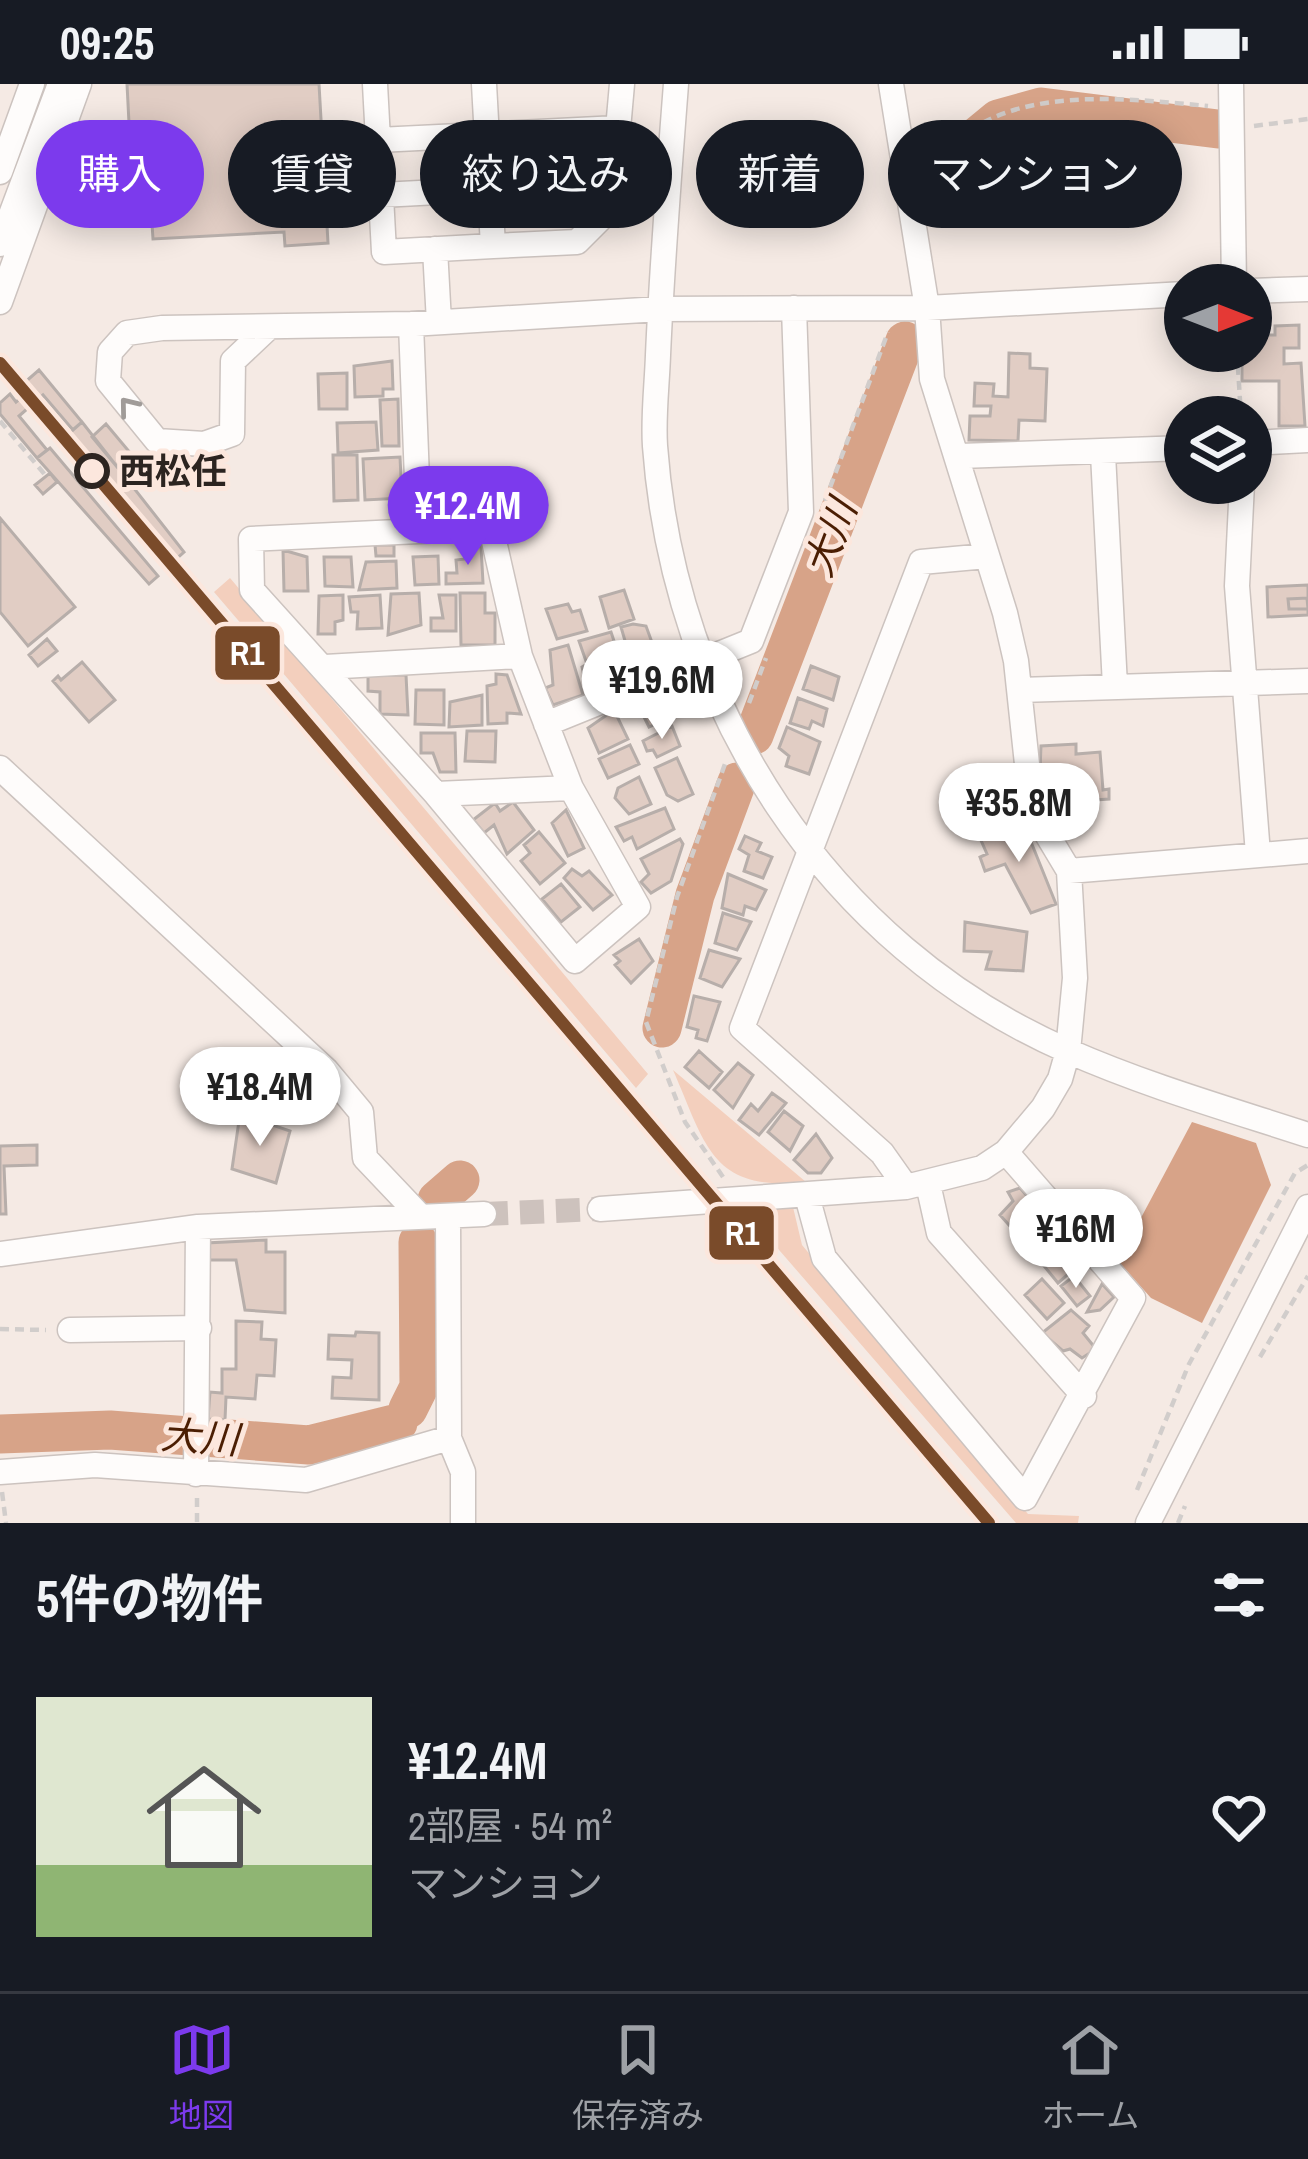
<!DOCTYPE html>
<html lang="ja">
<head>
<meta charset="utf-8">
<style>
  body { margin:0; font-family:"Archivo Narrow","Noto Sans JP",sans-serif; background:#20242c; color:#f1f3f6; height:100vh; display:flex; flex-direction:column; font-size:45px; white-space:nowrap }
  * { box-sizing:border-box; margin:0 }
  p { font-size:39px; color:#9ea1a6 }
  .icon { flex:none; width:66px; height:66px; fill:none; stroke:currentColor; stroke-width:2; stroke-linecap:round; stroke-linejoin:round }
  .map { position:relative; height:1439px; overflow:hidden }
  .side { display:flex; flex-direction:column; background:#171b24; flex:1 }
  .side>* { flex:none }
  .top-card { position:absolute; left:36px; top:36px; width:1236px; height:108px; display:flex; gap:24px }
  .needle { width:78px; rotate:90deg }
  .tools { position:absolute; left:1164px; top:180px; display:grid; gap:24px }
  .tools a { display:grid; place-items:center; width:108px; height:108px; border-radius:50%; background:#171b24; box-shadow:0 6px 30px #0003; font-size:60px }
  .price { position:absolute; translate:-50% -102px; padding:0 27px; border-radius:42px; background:#fff; color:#222; font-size:39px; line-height:78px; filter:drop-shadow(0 3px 6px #0008) }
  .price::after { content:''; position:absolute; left:50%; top:72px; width:36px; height:27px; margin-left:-18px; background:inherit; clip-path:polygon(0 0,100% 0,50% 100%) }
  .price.selected { background:#7c3aed; color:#fff }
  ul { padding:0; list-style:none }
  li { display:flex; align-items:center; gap:36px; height:300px; padding:0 36px }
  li+li { border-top:3px solid #363941 }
  li span { display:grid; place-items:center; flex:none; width:336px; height:240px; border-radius:0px; color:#555 }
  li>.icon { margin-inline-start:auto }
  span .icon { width:144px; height:144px; fill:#fffc; stroke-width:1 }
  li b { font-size:51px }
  h2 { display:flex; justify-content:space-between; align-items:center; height:144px; padding:0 36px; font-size:51px }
  .tag { padding:0 42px; border-radius:54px; background:#171b24; box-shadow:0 6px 30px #0003; font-size:42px; line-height:108px }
  .tag.selected { background:#7c3aed; color:#fff }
  .status { display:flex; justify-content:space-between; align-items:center; height:84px; padding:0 60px; background:#171b24; direction:ltr }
  .status svg { height:33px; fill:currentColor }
  .tabs { display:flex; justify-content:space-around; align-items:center; height:168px; border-top:3px solid #363941; background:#171b24; font-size:33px; color:#9ea1a6 }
  .tabs a { display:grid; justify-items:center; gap:6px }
  .tabs .selected { color:#7c3aed }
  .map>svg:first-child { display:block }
  .green { fill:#f3cfbd }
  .water { fill:#d7a388 }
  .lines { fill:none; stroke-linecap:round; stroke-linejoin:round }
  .river { stroke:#d7a388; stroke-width:39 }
  .building { fill:#e1cdc4; stroke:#b7aeaa; stroke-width:3 }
  .minor-tunnel { stroke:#cdc2bd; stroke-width:24; stroke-dasharray:24 12; stroke-linecap:butt }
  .minor-casing { stroke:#ccc3bf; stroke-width:27 }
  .path { stroke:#d1cdcb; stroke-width:4.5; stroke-dasharray:9 6; stroke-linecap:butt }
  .minor { stroke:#fefcfb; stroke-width:24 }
  .rail-1-casing { stroke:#fce7dd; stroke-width:21 }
  .rail-1 { stroke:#7a4b2a; stroke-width:12 }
  .oneway { stroke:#a09b98 }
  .stop-dot { fill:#fce7dd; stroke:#2c2420; stroke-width:6 }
  .labels { text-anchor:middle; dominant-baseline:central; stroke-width:10; stroke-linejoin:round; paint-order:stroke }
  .stop-label { font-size:36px; font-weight:bold; fill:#2c2420; stroke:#fce7dd; text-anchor:start }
  .water-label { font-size:39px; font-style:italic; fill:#4b1e03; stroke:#fce7dd }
  .line-badge { stroke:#fce7dd; stroke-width:4.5 }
  .badge-label { font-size:33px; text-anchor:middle; font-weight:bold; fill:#fff }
</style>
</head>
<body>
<div class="status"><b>09:25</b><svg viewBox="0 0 49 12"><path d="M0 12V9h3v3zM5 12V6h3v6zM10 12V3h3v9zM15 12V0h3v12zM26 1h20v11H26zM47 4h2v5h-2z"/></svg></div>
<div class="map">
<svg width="1308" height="1439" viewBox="0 0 1308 1439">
  <rect width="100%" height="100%" fill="#f5eae4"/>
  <path class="green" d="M 230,494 L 648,990 L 636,1004 L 214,508 Z
    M 673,986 L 806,1098 C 711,1108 706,1061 673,986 Z
    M 793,1123 L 802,1161 L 1028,1430 L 1079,1432 L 1078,1439 L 1016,1439 L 760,1144 L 752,1124 Z"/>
  <path class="water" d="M 1192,1038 L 1256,1059 L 1271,1101 L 1202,1239 L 1151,1214 L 1118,1177 Z"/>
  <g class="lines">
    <path class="river" d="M 953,118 L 964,63 L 998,35 L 1041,23 L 1218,45
      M 754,651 L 905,257
      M 662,944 L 695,811 L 737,698
      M 437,1116 L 460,1096
      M 408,1325 L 419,1303 L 418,1158
      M 0,1350 L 110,1346 L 309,1361 L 398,1339"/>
  </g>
  <path class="building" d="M 127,0 L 319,0 L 328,159 L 285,162 L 284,148 L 153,155 L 148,77 L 131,78 Z
    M 751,46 L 785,50 L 780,95 L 787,95 L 794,71 L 815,73 L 812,122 L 784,119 L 785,104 L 776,103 L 775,114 L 746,111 L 747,104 L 735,103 L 738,81 L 747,82 Z
    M 1299,241 L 1299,264 L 1284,264 L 1284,280 L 1301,279 L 1305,342 L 1279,342 L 1279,297 L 1242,297 L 1242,267 L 1251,267 L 1251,251 L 1275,251 L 1275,242 Z
    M 1009,269 L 1030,270 L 1030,284 L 1047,285 L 1045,337 L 1019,336 L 1018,357 L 969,356 L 970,332 L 990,332 L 991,322 L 974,322 L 975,299 L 994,300 L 993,312 L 1008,313 Z
    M 392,277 L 393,305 L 383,305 L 383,312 L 355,313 L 354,282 Z
    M 39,286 L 82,338 L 73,346 L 43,311 L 19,332 L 47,366 L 37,374 L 0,330 L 0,319 L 10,310 L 16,318 L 30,307 L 24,299 Z
    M 347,289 L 347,325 L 319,325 L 318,290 Z
    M 398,315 L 399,362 L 382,362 L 380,316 Z
    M 82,338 L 184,468 L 175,476 L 68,350 Z
    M 376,338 L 378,366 L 338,369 L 337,339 Z
    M 106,340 L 132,371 L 117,383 L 92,353 Z
    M 50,364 L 158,492 L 149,500 L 37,374 Z
    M 333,371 L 357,371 L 358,416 L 334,417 Z
    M 400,373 L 402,414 L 365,416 L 363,375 Z
    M 50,389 L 57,398 L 43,410 L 35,401 Z
    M 0,434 L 75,523 L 28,562 L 0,528 Z
    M 375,461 L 394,461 L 394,472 L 376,472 Z
    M 464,462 L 481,462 L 483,499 L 446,500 L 446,489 L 457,489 L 456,476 L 465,475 Z
    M 283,466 L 307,473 L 308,507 L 284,507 Z
    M 438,472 L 439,500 L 415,501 L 413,473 Z
    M 324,473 L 351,473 L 353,503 L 325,502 Z
    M 396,477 L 397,504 L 359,506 L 366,478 Z
    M 1308,501 L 1308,531 L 1268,533 L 1267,503 Z
    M 624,506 L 634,535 L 609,544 L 600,513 Z
    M 419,509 L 421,541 L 388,551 L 391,510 Z
    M 460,509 L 485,509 L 485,529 L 495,529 L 495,561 L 461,561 Z
    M 343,511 L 343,536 L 335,538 L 335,550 L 318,550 L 319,512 Z
    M 380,511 L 382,544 L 357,545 L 358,528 L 351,528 L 349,513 Z
    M 439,511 L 456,511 L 456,547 L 431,547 L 431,534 L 443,534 Z
    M 1307,514 L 1308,525 L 1289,525 L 1288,515 Z
    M 568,520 L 572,528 L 580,526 L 587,547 L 557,555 L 546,525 Z
    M 633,540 L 646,542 L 654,564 L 630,574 L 621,543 Z
    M 611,548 L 623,584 L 585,596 L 582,583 L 587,580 L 579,557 Z
    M 47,555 L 57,567 L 38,582 L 29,571 Z
    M 568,561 L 583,611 L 553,621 L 545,604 L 553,601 L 550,566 Z
    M 82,578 L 115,616 L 89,638 L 53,597 L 58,592 L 61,596 Z
    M 811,582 L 839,593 L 833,616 L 803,605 Z
    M 496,590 L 507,591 L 521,630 L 507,629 L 507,639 L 488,640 L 487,602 L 496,600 Z
    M 368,591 L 406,591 L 408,631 L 380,630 L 380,608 L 368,607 Z
    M 416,606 L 444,606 L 444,641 L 415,640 Z
    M 680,610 L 687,626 L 649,643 L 637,619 L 647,628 L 660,624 L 657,616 Z
    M 482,611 L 482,641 L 449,643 L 450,618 Z
    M 798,614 L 827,625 L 823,642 L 812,637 L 809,645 L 790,639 Z
    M 614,626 L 628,655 L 599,669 L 588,644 Z
    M 672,642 L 680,662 L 657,673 L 653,666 L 647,667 L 643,657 Z
    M 787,643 L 820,658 L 809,690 L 786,682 L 789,672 L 779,664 Z
    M 467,647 L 496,647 L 495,678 L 465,677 Z
    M 421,649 L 455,649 L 456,688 L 440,688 L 433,669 L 421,669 Z
    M 1076,660 L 1076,670 L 1100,668 L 1103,706 L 1109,705 L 1109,715 L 1081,717 L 1080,693 L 1072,693 L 1073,707 L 1039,709 L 1041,662 Z
    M 630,661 L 639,680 L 608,694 L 599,675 Z
    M 677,674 L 693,710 L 678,717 L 667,711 L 655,684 Z
    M 639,693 L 651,720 L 629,730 L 615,714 L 618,704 Z
    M 513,718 L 534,746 L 507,770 L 494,741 L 484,749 L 473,736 L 495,719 L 500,727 Z
    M 665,724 L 674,745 L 637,765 L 632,753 L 624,757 L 616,743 Z
    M 566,726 L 584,764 L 568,772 L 552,739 Z
    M 1023,738 L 1056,820 L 1031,829 L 1005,780 L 985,787 L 980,773 L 987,770 L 980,754 Z
    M 539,748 L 565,779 L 540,800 L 521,777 L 530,769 L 524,761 Z
    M 745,752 L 761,759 L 757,767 L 772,773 L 763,794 L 744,787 L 749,771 L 739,765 Z
    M 680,755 L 683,760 L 671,797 L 651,809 L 641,798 L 649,790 L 641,775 Z
    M 572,785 L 582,792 L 589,787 L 612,811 L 593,826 L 564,794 Z
    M 728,790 L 766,806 L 756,826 L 745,822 L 743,831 L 722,824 Z
    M 561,800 L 580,823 L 561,838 L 542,815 Z
    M 723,829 L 751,838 L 737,866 L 715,859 Z
    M 965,838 L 1027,848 L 1023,887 L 986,885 L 991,868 L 964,867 Z
    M 639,855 L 653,877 L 631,899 L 615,881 L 620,877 L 614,871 Z
    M 709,866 L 740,875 L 722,903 L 700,894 Z
    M 694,912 L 720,918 L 707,957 L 696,954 L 698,946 L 687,943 Z
    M 699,967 L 722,988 L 709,1004 L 685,983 Z
    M 738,979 L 753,991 L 733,1024 L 714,1006 Z
    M 772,1009 L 786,1019 L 759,1051 L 739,1036 L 751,1020 L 758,1027 Z
    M 784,1027 L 803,1042 L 790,1067 L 768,1048 Z
    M 240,1030 L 290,1047 L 276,1099 L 232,1085 Z
    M 816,1050 L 832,1074 L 821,1089 L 808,1089 L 794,1076 Z
    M 37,1061 L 37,1081 L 4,1082 L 6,1130 L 0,1130 L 0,1062 Z
    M 1020,1104 L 1041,1128 L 1018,1151 L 1000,1131 L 1013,1117 L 1008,1108 Z
    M 266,1156 L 266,1168 L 285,1168 L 285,1229 L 245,1226 L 236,1176 L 206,1176 L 206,1159 Z
    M 1066,1158 L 1082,1178 L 1058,1199 L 1040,1177 Z
    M 1074,1192 L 1090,1212 L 1077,1222 L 1061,1202 Z
    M 1042,1195 L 1064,1219 L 1047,1235 L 1025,1211 Z
    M 1102,1200 L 1114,1213 L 1100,1226 L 1087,1228 Z
    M 1071,1226 L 1089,1242 L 1083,1249 L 1096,1265 L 1082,1274 L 1070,1265 L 1063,1267 L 1042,1249 Z
    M 236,1237 L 262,1238 L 261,1255 L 276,1256 L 274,1292 L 257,1291 L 255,1315 L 226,1313 L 225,1336 L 208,1335 L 210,1308 L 222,1309 L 222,1285 L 236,1285 Z
    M 356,1248 L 379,1249 L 379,1316 L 332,1314 L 333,1293 L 351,1294 L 352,1276 L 328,1275 L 329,1251 L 355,1252 Z"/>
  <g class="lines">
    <path class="minor-tunnel" d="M 484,1130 L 600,1125"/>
    <defs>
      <path id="minor" d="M 375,0 L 384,168 L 493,162 L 484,0
        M 676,0 C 669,90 662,181 658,271 C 657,301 653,332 655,362 C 674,622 826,861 1068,967 C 1145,1001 1228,1025 1308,1051
        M 1231,0 L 1234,201
        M 378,56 L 618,44
        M 0,88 L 32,0
        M 381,111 L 613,99
        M 0,160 L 60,0
        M 493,162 L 577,158 L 611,124 L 622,0
        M 435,165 L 439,238
        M 1251,207 L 1308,205
        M 0,218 L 79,0
        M 411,240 L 419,447 L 491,444 L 520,572 L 571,704 L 638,823 L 575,877 L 436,710 L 252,506 L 251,455 L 419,447
        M 267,245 L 233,277 L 232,350 L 204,360 L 157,357 L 108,297 L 110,268 L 127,249 L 162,244 L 411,240 L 660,225 L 927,224 L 1185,210
        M 1251,359 L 1308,356
        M 1103,370 L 1115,602
        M 960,372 L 1185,364
        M 1242,399 L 1237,502 L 1258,770
        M 325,583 L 520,572
        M 1020,606 L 1308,597
        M 546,640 L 751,557 L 801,428 L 794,224
        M 0,684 L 326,986 L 361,1028 L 365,1074 L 421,1133
        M 436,710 L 571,704
        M 1069,787 L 1308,767
        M 928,1100 L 939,1149 L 1084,1312
        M 906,1103 L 882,1069 L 742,944 L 921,478 L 987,472
        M 807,1112 L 824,1174 L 1025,1414 L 1133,1214 L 1006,1068
        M 600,1125 L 906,1103 L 982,1084 L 1006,1068 L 1043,1024 L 1060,995 L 1068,967 L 1075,894 L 1069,787 L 1042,742 L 1030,708 L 1016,577 L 1005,529 L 932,295 L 927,224 L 891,0
        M 448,1132 L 449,1354 L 463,1388 L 463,1439
        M 0,1170 L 198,1143 L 484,1130
        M 70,1246 L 199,1244
        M 0,1388 L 95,1381 L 306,1396 L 449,1354
        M 196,1390 L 198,1143
        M 1148,1439 L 1308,1123"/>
    </defs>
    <use href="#minor" class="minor-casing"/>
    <path class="path" d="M 1254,42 L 1308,35
      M 927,87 C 990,0 1102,12 1208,22
      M 1237,267 L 1241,333
      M 0,337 L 46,392
      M 825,417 L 888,248
      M 749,619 L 766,574
      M 723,1093 L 685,1038 L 646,938 L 677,813 L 725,680
      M 0,1245 L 46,1246
      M 1260,1273 L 1308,1192
      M 1137,1406 L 1189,1280 L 1295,1089 L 1308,1081
      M 2,1408 L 6,1439
      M 197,1414 L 197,1439
      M 1178,1439 L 1185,1422"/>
    <use href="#minor" class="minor"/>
    <defs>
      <path id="rail-1" d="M 0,279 L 989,1439"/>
    </defs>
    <use href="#rail-1" class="rail-1-casing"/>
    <use href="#rail-1" class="rail-1"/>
  </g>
  <defs><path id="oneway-chevron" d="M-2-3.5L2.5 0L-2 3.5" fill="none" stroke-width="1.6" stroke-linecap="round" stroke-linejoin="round" transform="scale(3)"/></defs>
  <use class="oneway" href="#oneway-chevron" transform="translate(128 322) rotate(-129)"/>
  <circle class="stop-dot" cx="92" cy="387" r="15"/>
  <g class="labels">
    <g class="stop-label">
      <text x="119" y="387">西松任</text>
    </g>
    <g class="water-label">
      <text transform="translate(830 454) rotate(-69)">大川</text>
      <text transform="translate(200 1353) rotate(4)">大川</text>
    </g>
  </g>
  <g class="line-badge">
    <rect x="213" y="540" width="69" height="58" rx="12" fill="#7a4b2a"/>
    <rect x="707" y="1120" width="69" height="58" rx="12" fill="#7a4b2a"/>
  </g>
  <g class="badge-label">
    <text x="247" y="581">R1</text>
    <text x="742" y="1161">R1</text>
  </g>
</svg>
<div class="tools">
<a><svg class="needle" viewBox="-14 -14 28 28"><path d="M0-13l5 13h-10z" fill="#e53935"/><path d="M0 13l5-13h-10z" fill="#9ea1a6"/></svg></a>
<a><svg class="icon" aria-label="layers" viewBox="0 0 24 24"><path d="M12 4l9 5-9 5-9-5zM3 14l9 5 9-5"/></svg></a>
</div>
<b class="price selected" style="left:468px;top:484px">¥12.4M</b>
<b class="price" style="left:662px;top:658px">¥19.6M</b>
<b class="price" style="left:1019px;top:781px">¥35.8M</b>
<b class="price" style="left:260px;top:1065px">¥18.4M</b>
<b class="price" style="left:1076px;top:1207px">¥16M</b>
<div class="top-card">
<a class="tag selected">購入</a>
<a class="tag">賃貸</a>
<a class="tag">絞り込み</a>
<a class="tag">新着</a>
<a class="tag">マンション</a>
</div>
</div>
<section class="side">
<h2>5件の物件<svg class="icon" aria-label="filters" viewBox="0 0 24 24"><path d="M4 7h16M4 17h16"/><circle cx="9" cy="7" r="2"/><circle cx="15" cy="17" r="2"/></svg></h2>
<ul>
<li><span style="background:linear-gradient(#dfe7d0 70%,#8fb573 0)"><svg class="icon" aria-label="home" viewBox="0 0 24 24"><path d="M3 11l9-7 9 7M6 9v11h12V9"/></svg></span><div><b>¥12.4M</b><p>2部屋 · 54 m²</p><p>マンション</p></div><svg class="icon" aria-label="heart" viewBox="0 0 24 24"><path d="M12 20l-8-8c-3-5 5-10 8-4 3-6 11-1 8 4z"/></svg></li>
</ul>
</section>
<nav class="tabs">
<a class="selected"><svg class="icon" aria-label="map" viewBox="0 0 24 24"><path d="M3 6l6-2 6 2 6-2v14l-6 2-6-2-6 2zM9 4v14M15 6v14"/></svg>地図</a>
<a><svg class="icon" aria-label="saved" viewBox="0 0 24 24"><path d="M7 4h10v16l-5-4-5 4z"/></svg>保存済み</a>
<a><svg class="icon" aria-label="home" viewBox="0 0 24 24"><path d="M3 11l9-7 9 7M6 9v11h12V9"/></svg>ホーム</a>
</nav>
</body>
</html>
